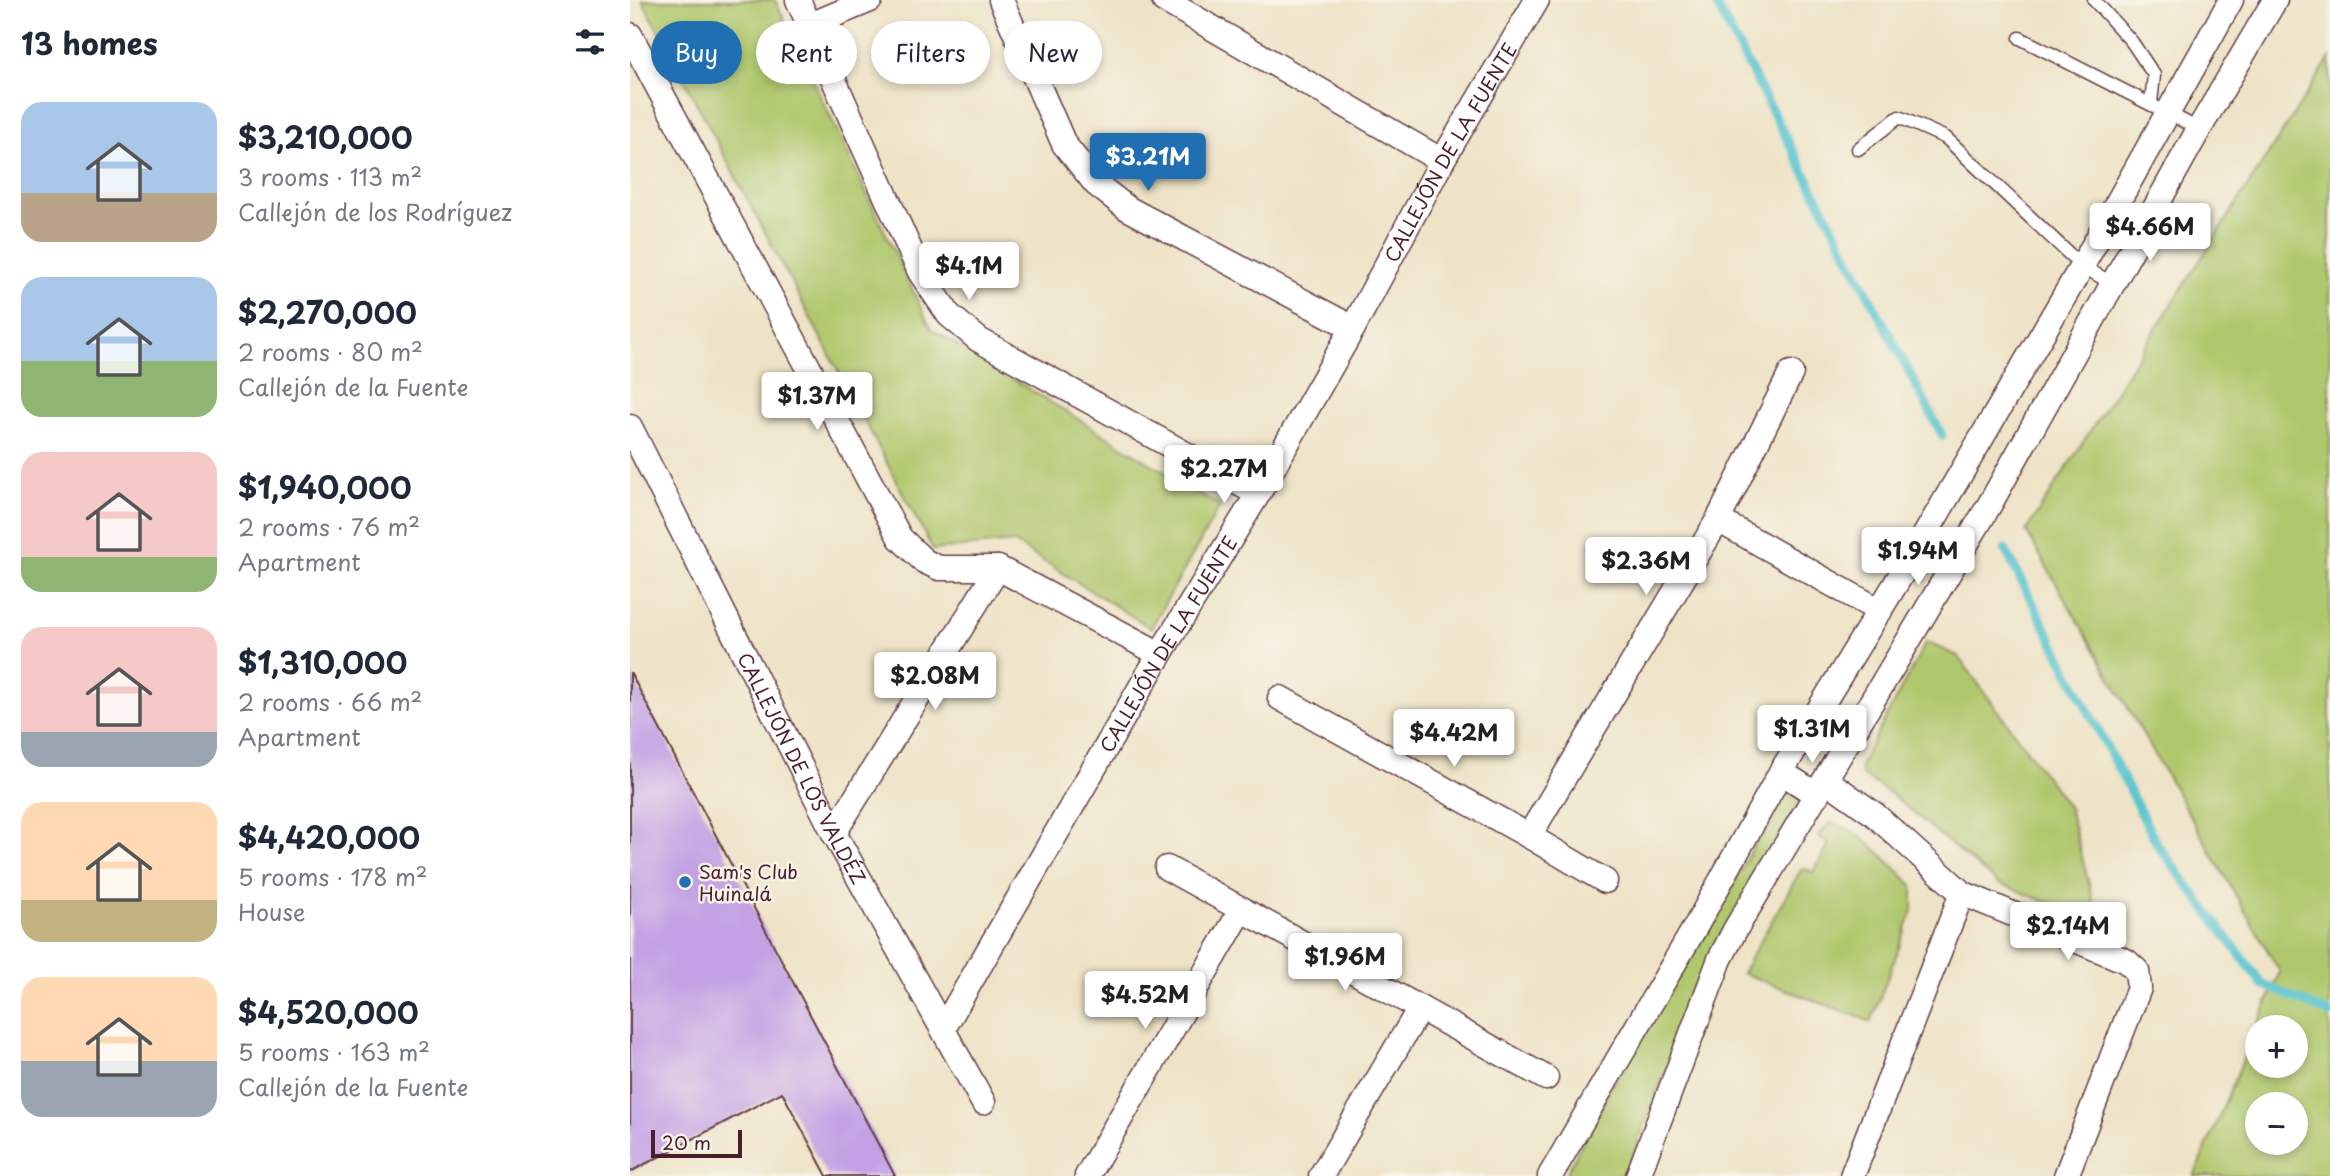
<!DOCTYPE html>
<html lang="en">
<head>
<meta charset="utf-8">
<style>
  body { margin:0; font-family:"Playpen Sans",sans-serif; background:#f2f2f3; color:#1f2937; height:100vh; display:flex; flex-direction:column; font-size:26px; white-space:nowrap }
  * { box-sizing:border-box; margin:0 }
  p { font-size:23px; color:#747a83 }
  .icon { flex:none; width:38px; height:38px; fill:none; stroke:currentColor; stroke-width:2; stroke-linecap:round; stroke-linejoin:round }
  .map { position:relative; flex:1; overflow:hidden }
  .sheet { display:flex; flex-direction:column; background:#fff; width:630px }
  .sheet>* { flex:none }
  .top-card { position:absolute; left:21px; top:21px; width:665px; height:63px; display:flex; gap:14px }
  .fabs { position:absolute; left:1615px; top:1015px; display:grid; gap:14px }
  .fabs a { display:grid; place-items:center; width:63px; height:63px; border-radius:50%; background:#fff; box-shadow:0 4px 10px #0003; font-size:35px }
  .scale { position:absolute; left:21px; bottom:18px; width:91px; box-sizing:border-box; padding-left:7px; border:4px solid #4a1f2b; border-top:0; font-size:19px; line-height:24px; white-space:nowrap; color:#4a1f2b; -webkit-text-stroke:5px #f7f3e8; paint-order:stroke }
  .price { position:absolute; translate:-50% -60px; padding:0 16px; border-radius:7px; background:#fff; color:#222; font-size:23px; line-height:46px; filter:drop-shadow(0 2px 4px #0008) }
  .price::after { content:''; position:absolute; left:50%; top:42px; width:21px; height:16px; margin-left:-10px; background:inherit; clip-path:polygon(0 0,100% 0,50% 100%) }
  .price.current { background:#1f6fb2; color:#fff }
  ul { padding:0; list-style:none }
  li { display:flex; align-items:center; gap:21px; height:175px; padding:0 21px }
  li span { display:grid; place-items:center; flex:none; width:196px; height:140px; border-radius:21px; color:#555 }
  li>.icon { margin-inline-start:auto }
  span .icon { width:84px; height:84px; fill:#fffc; stroke-width:1 }
  li b { font-size:30px }
  h2 { display:flex; justify-content:space-between; align-items:center; height:84px; padding:0 21px; font-size:30px }
  .tag { padding:0 24px; border-radius:32px; background:#fff; box-shadow:0 4px 10px #0003; font-size:24px; line-height:63px }
  .tag.current { background:#1f6fb2; color:#fff }
  main { display:flex; flex:1; min-height:0 }
  .map>svg:first-child { display:block }
  .green { fill:#b0c86d; stroke:#7d744c; stroke-width:2; fill-rule:evenodd }
  .lines { fill:none; stroke-linecap:round; stroke-linejoin:round }
  .stream { stroke:#58c5cf; stroke-width:9 }
  .building { fill:#c3a1e4 }
  .lane-casing { stroke:#633c42; stroke-width:15 }
  .street-casing { stroke:#633c42; stroke-width:27 }
  .lane { stroke:#fff; stroke-width:12 }
  .street { stroke:#fff; stroke-width:24 }
  .poi-dot { fill:#1f6fb2; stroke:#f7f3e8; stroke-width:2.5 }
  .labels { text-anchor:middle; dominant-baseline:central; stroke-width:5; stroke-linejoin:round; paint-order:stroke }
  .street-label { font-size:19px; fill:#4a1f2b; stroke:#f7f3e8 }
  .poi-label { font-size:19px; fill:#4a1f2b; stroke:#f7f3e8; text-anchor:start }
</style>
</head>
<body>
<main>
<section class="sheet">
<h2>13 homes<svg class="icon" aria-label="filters" viewBox="0 0 24 24"><path d="M4 7h16M4 17h16"/><circle cx="9" cy="7" r="2"/><circle cx="15" cy="17" r="2"/></svg></h2>
<ul>
<li><span style="background:linear-gradient(#a9c7e8 65%,#b9a48a 0)"><svg class="icon" aria-label="home" viewBox="0 0 24 24"><path d="M3 11l9-7 9 7M6 9v11h12V9"/></svg></span><div><b>$3,210,000</b><p>3 rooms · 113 m²</p><p>Callejón de los Rodríguez</p></div></li>
<li><span style="background:linear-gradient(#a9c7e8 60%,#8fb573 0)"><svg class="icon" aria-label="home" viewBox="0 0 24 24"><path d="M3 11l9-7 9 7M6 9v11h12V9"/></svg></span><div><b>$2,270,000</b><p>2 rooms · 80 m²</p><p>Callejón de la Fuente</p></div></li>
<li><span style="background:linear-gradient(#f6c9c9 75%,#8fb573 0)"><svg class="icon" aria-label="home" viewBox="0 0 24 24"><path d="M3 11l9-7 9 7M6 9v11h12V9"/></svg></span><div><b>$1,940,000</b><p>2 rooms · 76 m²</p><p>Apartment</p></div></li>
<li><span style="background:linear-gradient(#f6c9c9 75%,#9aa5b1 0)"><svg class="icon" aria-label="home" viewBox="0 0 24 24"><path d="M3 11l9-7 9 7M6 9v11h12V9"/></svg></span><div><b>$1,310,000</b><p>2 rooms · 66 m²</p><p>Apartment</p></div></li>
<li><span style="background:linear-gradient(#ffd9b3 70%,#c2b280 0)"><svg class="icon" aria-label="home" viewBox="0 0 24 24"><path d="M3 11l9-7 9 7M6 9v11h12V9"/></svg></span><div><b>$4,420,000</b><p>5 rooms · 178 m²</p><p>House</p></div></li>
<li><span style="background:linear-gradient(#ffd9b3 60%,#9aa5b1 0)"><svg class="icon" aria-label="home" viewBox="0 0 24 24"><path d="M3 11l9-7 9 7M6 9v11h12V9"/></svg></span><div><b>$4,520,000</b><p>5 rooms · 163 m²</p><p>Callejón de la Fuente</p></div></li>
</ul>
</section>
<div class="map">
<svg width="1700" height="1176" viewBox="0 0 1700 1176">
  <rect width="100%" height="100%" fill="#f7f3e8"/>
  <filter id="ink" filterUnits="userSpaceOnUse"><feTurbulence type="fractalNoise" baseFrequency=".0143" numOctaves="2"/><feDisplacementMap in="SourceGraphic" scale="14" xChannelSelector="R" yChannelSelector="G"/><feConvolveMatrix kernelMatrix="1 2 1 2 8 2 1 2 1" color-interpolation-filters="sRGB"/></filter>
  <filter id="wash" filterUnits="userSpaceOnUse"><feTurbulence type="fractalNoise" baseFrequency=".00686" numOctaves="4" result="noise"/><feDisplacementMap in="SourceGraphic" scale="28" xChannelSelector="R" yChannelSelector="G"/><feGaussianBlur stdDeviation="1.57" result="paint"/><feColorMatrix in="noise" values="0 0 0 0 0 0 0 0 0 0 0 0 0 0 0 0 0 1.4 0 .05"/><feComposite in="paint" operator="in"/></filter>
  <g filter="url(#wash)">
    <rect width="100%" height="100%" fill="#eee3c6"/>
    <path class="green" d="M 12,0 L 145,0 L 301,329 L 590,506 L 521,628 L 383,542 L 303,550 Z
      M 1700,58 L 1700,1176 L 1564,1176 L 1650,972 L 1396,531 ZM 1628,1027 L 1666,1027 L 1666,1066 L 1628,1066 ZM 1628,1104 L 1666,1104 L 1666,1143 L 1628,1143 Z
      M 1296,642 L 1328,656 L 1439,808 L 1469,922 L 1367,883 L 1261,794 L 1232,775 L 1230,766 Z
      M 1152,791 L 1171,799 L 1032,1078 L 995,1176 L 935,1176 L 980,1090 L 1101,889 Z
      M 1200,823 C 1229,826 1263,867 1283,886 L 1283,910 L 1241,1022 L 1112,973 L 1172,868 L 1184,872 L 1199,843 L 1188,836 Z"/>
    <g class="lines">
      <path class="stream" d="M 1084,0 L 1312,435
        M 1375,549 L 1527,844 L 1632,984 L 1700,1014"/>
    </g>
    <g id="blocks">
      <path class="building" d="M 0,672 L 265,1176 L 197,1176 L 152,1092 L 0,1172 Z"/>
    </g>
  </g>
  <g filter="url(#ink)">
    <use href="#blocks" fill-opacity="0" stroke="#633c42" stroke-width="2"/>
    <g class="lines">
      <defs>
        <path id="lane" d="M 1464,0 L 1502,42 L 1524,75 L 1521,103
          M 1390,38 L 1569,129
          M 1228,149 L 1269,117 L 1316,138 L 1452,266 L 1483,284"/>
        <g id="street">
          <path d="M 168,0 L 290,272 L 319,315 L 349,340 L 628,494"/>
          <path d="M 371,0 L 434,144 L 466,184 L 497,208 L 723,328"/>
          <path d="M 534,0 L 812,161"/>
          <path d="M 178,26 L 240,0"/>
          <path d="M 0,35 L 270,538 L 294,561 L 309,568 L 368,568 L 530,654"/>
          <path id="s1" d="M 0,427 L 204,833 L 353,1102"/>
          <path d="M 1088,520 L 1250,611"/>
          <path d="M 650,698 L 899,836 L 975,881"/>
          <path d="M 1151,772 L 1187,795"/>
          <path d="M 1196,780 L 1244,814 L 1332,893 L 1496,961 L 1507,971 L 1509,988 L 1436,1176"/>
          <path d="M 204,833 L 368,568"/>
          <path d="M 899,836 L 1088,520 L 1161,373"/>
          <path d="M 537,868 L 916,1078"/>
          <path id="s2" d="M 313,1029 L 530,654 L 628,494 L 723,328 L 812,161 L 907,0"/>
          <path d="M 457,1176 L 612,909"/>
          <path d="M 691,1176 L 790,1008"/>
          <path d="M 920,1176 L 1067,924 L 1151,772 L 1282,557 L 1452,266 L 1601,0"/>
          <path d="M 1008,1176 L 1090,959 L 1105,930 L 1360,504 L 1569,129 L 1645,0"/>
          <path d="M 1222,1176 L 1332,893"/>
        </g>
      </defs>
      <use href="#lane" class="lane-casing"/>
      <use href="#street" class="street-casing"/>
      <use href="#lane" class="lane"/>
      <use href="#street" class="street"/>
    </g>
  </g>
  <circle class="poi-dot" cx="55" cy="882" r="7"/>
  <g class="labels">
    <g class="street-label">
      <text stroke="none"><textPath href="#s2" startOffset="1013">CALLEJÓN DE LA FUENTE</textPath></text>
      <text stroke="none"><textPath href="#s2" startOffset="446">CALLEJÓN DE LA FUENTE</textPath></text>
      <text stroke="none"><textPath href="#s1" startOffset="382">CALLEJÓN DE LOS VALDÉZ</textPath></text>
    </g>
    <g class="poi-label">
      <text x="69" y="871">Sam's Club<tspan x="69" dy="22">Huinalá</tspan></text>
    </g>
  </g>
</svg>
<div class="fabs">
<a>+</a>
<a>−</a>
</div>
<div class="scale">20 m</div>
<b class="price current" style="left:518px;top:193px">$3.21M</b>
<b class="price" style="left:1520px;top:263px">$4.66M</b>
<b class="price" style="left:339px;top:302px">$4.1M</b>
<b class="price" style="left:187px;top:432px">$1.37M</b>
<b class="price" style="left:594px;top:505px">$2.27M</b>
<b class="price" style="left:1288px;top:587px">$1.94M</b>
<b class="price" style="left:1016px;top:597px">$2.36M</b>
<b class="price" style="left:305px;top:712px">$2.08M</b>
<b class="price" style="left:1182px;top:765px">$1.31M</b>
<b class="price" style="left:824px;top:769px">$4.42M</b>
<b class="price" style="left:1438px;top:962px">$2.14M</b>
<b class="price" style="left:715px;top:993px">$1.96M</b>
<b class="price" style="left:515px;top:1031px">$4.52M</b>
<div class="top-card">
<a class="tag current">Buy</a>
<a class="tag">Rent</a>
<a class="tag">Filters</a>
<a class="tag">New</a>
</div>
</div>
</main>
</body>
</html>
